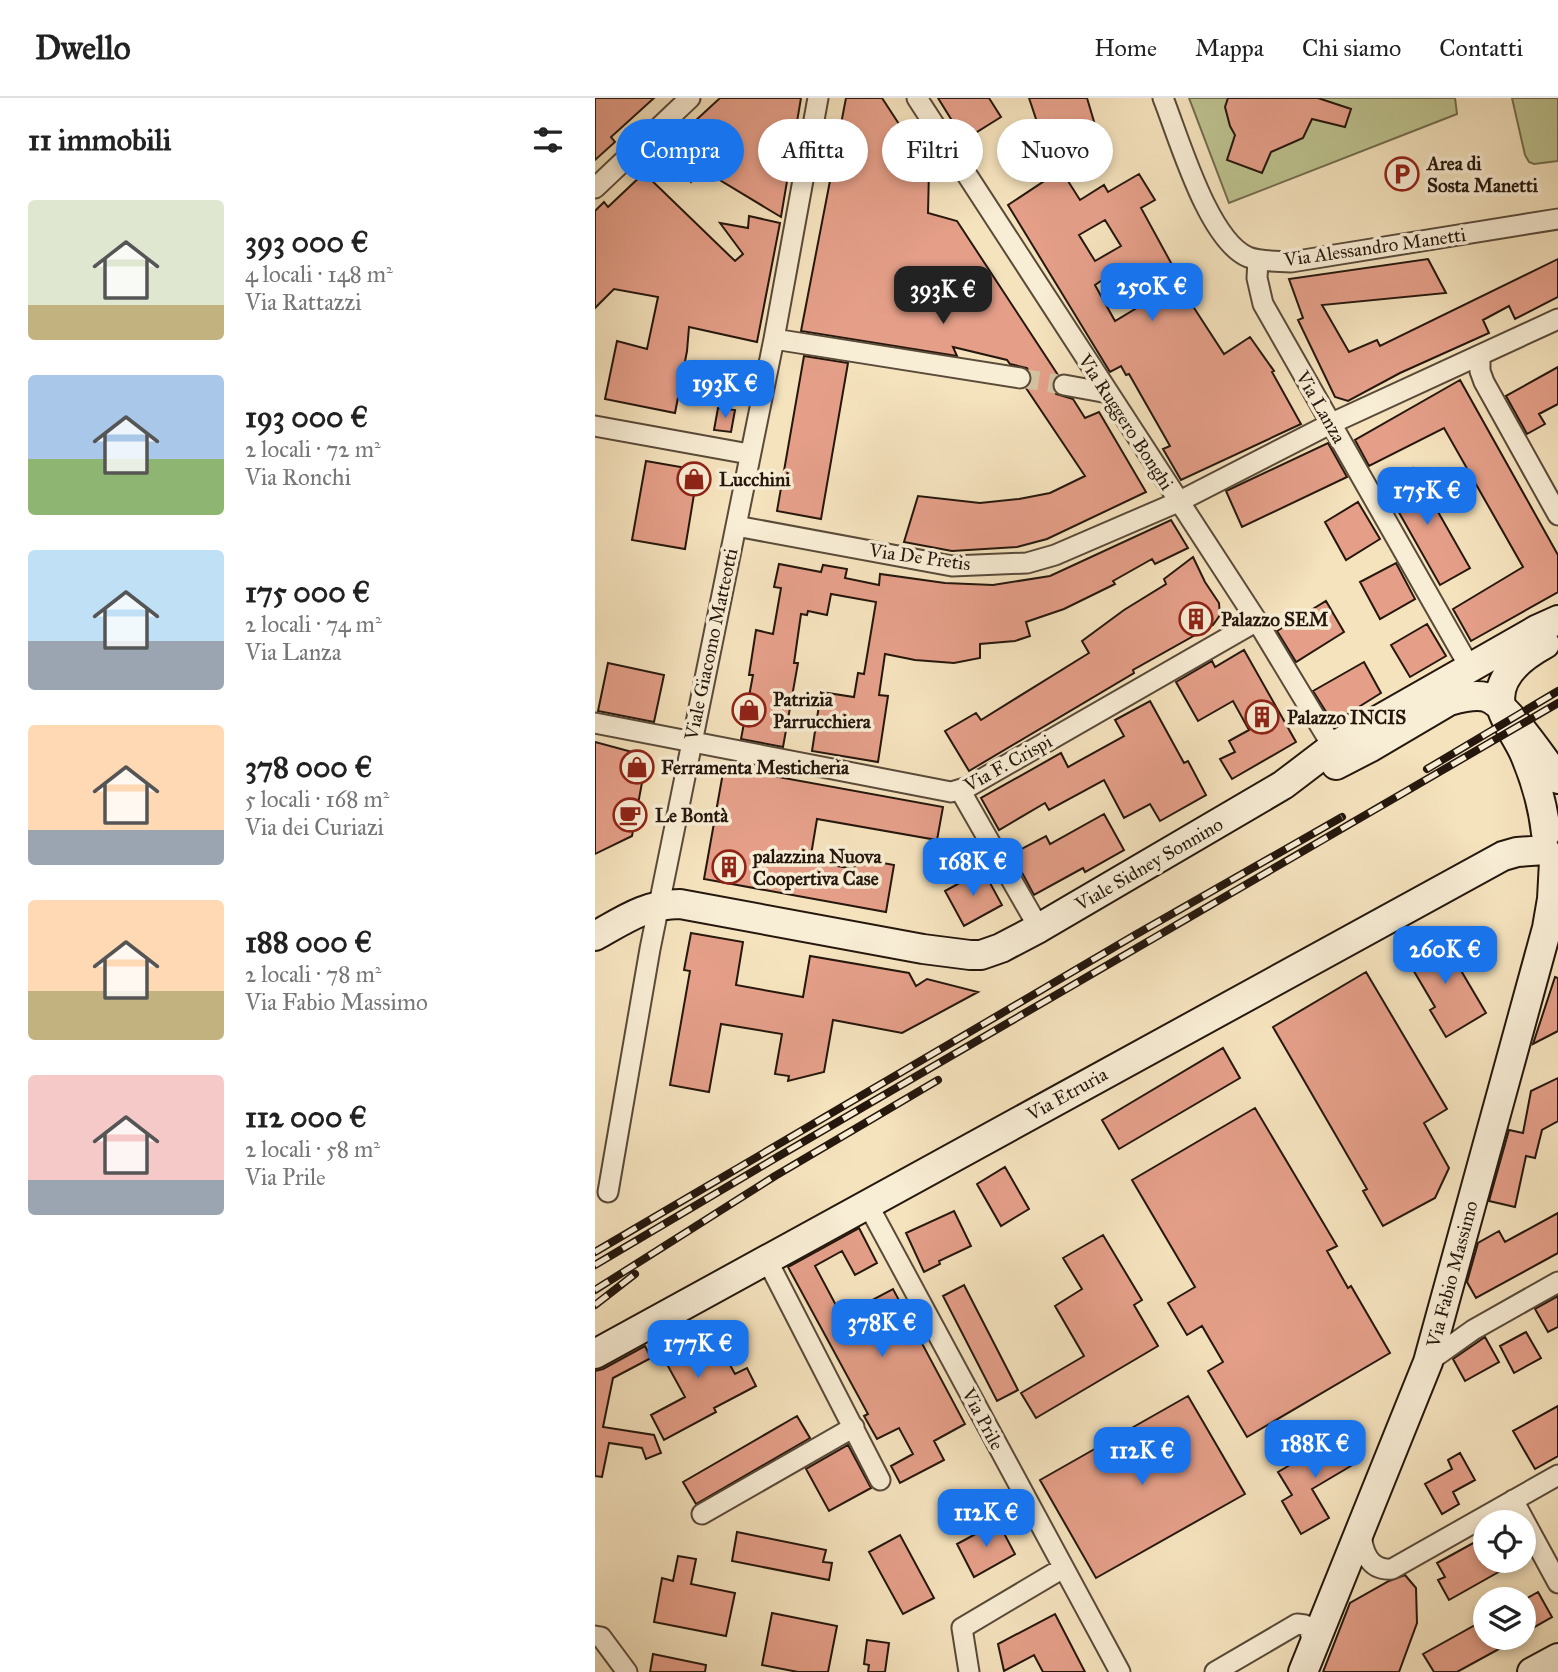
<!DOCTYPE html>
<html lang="it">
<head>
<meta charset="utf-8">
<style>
  body { margin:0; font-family:"IM FELL Great Primer",serif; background:#f6f6f6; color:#222; height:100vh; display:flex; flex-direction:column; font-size:26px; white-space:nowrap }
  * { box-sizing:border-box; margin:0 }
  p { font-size:23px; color:#767676 }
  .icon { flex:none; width:38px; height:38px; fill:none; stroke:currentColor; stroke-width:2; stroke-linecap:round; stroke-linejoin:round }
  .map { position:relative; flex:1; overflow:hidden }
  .drawer { display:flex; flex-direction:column; background:#fff; width:595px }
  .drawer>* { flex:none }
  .hud { position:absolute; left:21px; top:21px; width:665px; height:63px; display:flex; gap:14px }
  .fabs { position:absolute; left:878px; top:1412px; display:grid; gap:14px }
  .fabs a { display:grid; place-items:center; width:63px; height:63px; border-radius:50%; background:#fff; box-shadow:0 4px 10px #0003; font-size:35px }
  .price { position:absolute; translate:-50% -60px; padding:0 16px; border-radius:14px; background:#1a73e8; color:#fff; font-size:23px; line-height:46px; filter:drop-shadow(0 2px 4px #0008) }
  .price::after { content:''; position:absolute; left:50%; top:42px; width:21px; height:16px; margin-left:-10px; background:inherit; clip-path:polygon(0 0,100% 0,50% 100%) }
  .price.current { background:#222; color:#fff }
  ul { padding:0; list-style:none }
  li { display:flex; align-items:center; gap:21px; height:175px; padding:0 28px }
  li span { display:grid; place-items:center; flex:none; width:196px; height:140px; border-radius:7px; color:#555 }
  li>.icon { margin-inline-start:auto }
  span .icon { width:84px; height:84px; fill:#fffc; stroke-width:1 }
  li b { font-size:30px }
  h2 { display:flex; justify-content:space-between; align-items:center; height:84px; padding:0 28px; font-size:30px }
  .pill { padding:0 24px; border-radius:32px; background:#fff; box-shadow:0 4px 10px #0003; font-size:24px; line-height:63px }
  .pill.current { background:#1a73e8; color:#fff }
  header { display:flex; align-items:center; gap:42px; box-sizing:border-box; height:98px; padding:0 35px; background:#fff; border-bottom:2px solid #e0e0e0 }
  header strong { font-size:33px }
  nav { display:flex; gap:38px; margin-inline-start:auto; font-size:24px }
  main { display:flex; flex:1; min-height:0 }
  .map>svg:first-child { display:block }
  .green { fill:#bdc390; stroke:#716d4e; stroke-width:2 }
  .building { fill:#e59f89; stroke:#25170d; stroke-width:2; fill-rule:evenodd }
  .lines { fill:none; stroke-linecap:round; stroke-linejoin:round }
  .street-tunnel { stroke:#d6c4a3; stroke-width:19; stroke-dasharray:19 10; stroke-linecap:butt }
  .street-casing { stroke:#594a39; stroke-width:23 }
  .secondary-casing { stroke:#25170d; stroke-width:32 }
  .street { stroke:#f8edd5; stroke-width:19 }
  .secondary { stroke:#f8edd5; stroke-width:28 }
  .rail-casing { stroke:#25170d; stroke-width:8 }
  .rail { stroke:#f8edd5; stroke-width:5; stroke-dasharray:16; stroke-linecap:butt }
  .labels { text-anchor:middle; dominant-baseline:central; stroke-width:7; stroke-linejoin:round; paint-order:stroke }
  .poi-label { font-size:19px; font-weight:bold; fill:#25170d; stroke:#f8edd5; text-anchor:start }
  .street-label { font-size:19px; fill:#25170d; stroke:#f8edd5 }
</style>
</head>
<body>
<header>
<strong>Dwello</strong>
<nav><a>Home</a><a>Mappa</a><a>Chi siamo</a><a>Contatti</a></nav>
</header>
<main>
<section class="drawer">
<h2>11 immobili<svg class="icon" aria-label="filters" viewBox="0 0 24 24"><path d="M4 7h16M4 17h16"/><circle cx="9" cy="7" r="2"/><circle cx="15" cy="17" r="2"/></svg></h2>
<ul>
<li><span style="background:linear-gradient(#dfe7d0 75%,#c2b280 0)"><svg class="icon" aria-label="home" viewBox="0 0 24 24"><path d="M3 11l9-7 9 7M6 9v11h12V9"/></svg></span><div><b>393 000 €</b><p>4 locali · 148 m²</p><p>Via Rattazzi</p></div></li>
<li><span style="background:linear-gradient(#a9c7e8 60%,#8fb573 0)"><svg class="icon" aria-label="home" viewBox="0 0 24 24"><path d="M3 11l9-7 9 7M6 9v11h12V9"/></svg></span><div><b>193 000 €</b><p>2 locali · 72 m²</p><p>Via Ronchi</p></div></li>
<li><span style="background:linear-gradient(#bfe0f5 65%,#9aa5b1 0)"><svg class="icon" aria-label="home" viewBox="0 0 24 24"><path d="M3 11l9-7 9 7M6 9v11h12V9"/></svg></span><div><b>175 000 €</b><p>2 locali · 74 m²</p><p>Via Lanza</p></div></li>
<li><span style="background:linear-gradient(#ffd9b3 75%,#9aa5b1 0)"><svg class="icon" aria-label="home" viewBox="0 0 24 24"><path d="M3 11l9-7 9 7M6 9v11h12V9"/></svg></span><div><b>378 000 €</b><p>5 locali · 168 m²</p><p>Via dei Curiazi</p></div></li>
<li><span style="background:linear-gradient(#ffd9b3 65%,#c2b280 0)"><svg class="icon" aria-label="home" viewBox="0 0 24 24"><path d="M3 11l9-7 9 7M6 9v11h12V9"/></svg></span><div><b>188 000 €</b><p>2 locali · 78 m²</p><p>Via Fabio Massimo</p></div></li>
<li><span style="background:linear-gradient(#f6c9c9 75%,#9aa5b1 0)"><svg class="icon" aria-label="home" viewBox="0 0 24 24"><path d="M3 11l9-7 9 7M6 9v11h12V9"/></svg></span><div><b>112 000 €</b><p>2 locali · 58 m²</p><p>Via Prile</p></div></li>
</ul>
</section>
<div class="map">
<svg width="963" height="1574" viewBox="0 0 963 1574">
  <rect width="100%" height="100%" fill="#f5e3be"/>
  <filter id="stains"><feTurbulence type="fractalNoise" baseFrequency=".00286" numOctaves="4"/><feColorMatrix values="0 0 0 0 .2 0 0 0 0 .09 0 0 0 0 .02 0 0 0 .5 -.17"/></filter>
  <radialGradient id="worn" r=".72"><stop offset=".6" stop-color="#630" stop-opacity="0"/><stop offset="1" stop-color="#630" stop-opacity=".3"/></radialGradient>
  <path class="green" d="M 594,0 L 860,0 L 862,16 L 634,105 Z
    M 917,0 L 963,0 L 963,63 L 939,66 L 934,64 L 930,57 Z"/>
  <path class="building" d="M 0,0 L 59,0 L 16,39 L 20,44 L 0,62 Z
    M 125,0 L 206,0 L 186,119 L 108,72 L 96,84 L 72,49 Z
    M 251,0 L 287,0 L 334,72 L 333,115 L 362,123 L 463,277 L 457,285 L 461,296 L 478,301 L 490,320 L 504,314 L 551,394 L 452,441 L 422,449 L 357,453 L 309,444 L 323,398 L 385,405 L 424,401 L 455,395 L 490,378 L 431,290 L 437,281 L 432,270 L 415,266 L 412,262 L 358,249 L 362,258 L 206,233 Z
    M 343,0 L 394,0 L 406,19 L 369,42 Z
    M 434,0 L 492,0 L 500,27 L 450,48 Z
    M 633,0 L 723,0 L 756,11 L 750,29 L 717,21 L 708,40 L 676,54 L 667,75 L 632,62 L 640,37 L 635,28 L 630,9 Z
    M 466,72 L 485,102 L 509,87 L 513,94 L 544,76 L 560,102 L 546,110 L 581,174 L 577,176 L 629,256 L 655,239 L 679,273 L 677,274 L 706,326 L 586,382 L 568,351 L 575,348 L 534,276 L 531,277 L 526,268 L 515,274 L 413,107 ZM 510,122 L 526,148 L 500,163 L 484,137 ZM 528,168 L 550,205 L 520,223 L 500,187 Z
    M 49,75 L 140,163 L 148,156 L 125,125 L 153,130 L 154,118 L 185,125 L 162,244 L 94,229 L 92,253 L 80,315 L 10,301 L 22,243 L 52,251 L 63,199 L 19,191 L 0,210 L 0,113 L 9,104 L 13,109 Z
    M 833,161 L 851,195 L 727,207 L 754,254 L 782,242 L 785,248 L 963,161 L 963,199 L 920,221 L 914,208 L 888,222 L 894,235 L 805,275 L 753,303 L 740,299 L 703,222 L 708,220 L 694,181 Z
    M 209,258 L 253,265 L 226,421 L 182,413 Z
    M 963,269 L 963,306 L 944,316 L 950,326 L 932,336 L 911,298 Z
    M 865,282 L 963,457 L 963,494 L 876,543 L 858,511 L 928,469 L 849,330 L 774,368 L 760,342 Z
    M 123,310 L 140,312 L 136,334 L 119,332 Z
    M 733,345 L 752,379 L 647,429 L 631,393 Z
    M 51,363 L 103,372 L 90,451 L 37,442 Z
    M 818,370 L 875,470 L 845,487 L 789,388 Z
    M 763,404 L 785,441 L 751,462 L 730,424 Z
    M 576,422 L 593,450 L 560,466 L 557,461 L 518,483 L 520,486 L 469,511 L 431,524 L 435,538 L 420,543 L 385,546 L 385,560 L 359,565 L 320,562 L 290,556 L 284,597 L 293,598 L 283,664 L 217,653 L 226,594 L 259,599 L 263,575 L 269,576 L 281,504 L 236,496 L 232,517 L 213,513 L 212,517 L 206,516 L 199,565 L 203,565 L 188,649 L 146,641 L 158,577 L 154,577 L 161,532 L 178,536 L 186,490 L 179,489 L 184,466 L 226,474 L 228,467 L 252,471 L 250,480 L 284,487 L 285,476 L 350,485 L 398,487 L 455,478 Z
    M 598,459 L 610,484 L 624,505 L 625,517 L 618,527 L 538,572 L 539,575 L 374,673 L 350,633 L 381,615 L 386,622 L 494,555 L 487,543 L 529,512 L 571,486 L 569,481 Z
    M 801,465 L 820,501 L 785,521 L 765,484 Z
    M 731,503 L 749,534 L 701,564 L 682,533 Z
    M 832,526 L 851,558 L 815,579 L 796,547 Z
    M 649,552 L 701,644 L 637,681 L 625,661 L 640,654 L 634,643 L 654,632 L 638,603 L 603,623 L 581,584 L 617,563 L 620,569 Z
    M 769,564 L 786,595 L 738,625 L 718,593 Z
    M 13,565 L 69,577 L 59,624 L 3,613 Z
    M 555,603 L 589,665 L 593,663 L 611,697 L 565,723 L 555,706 L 529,720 L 509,682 L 454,712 L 450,705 L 404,732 L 386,700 L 466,655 L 473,669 L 529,638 L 520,622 Z
    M 0,644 L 52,658 L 37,738 L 0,756 Z
    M 129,669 L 348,709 L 342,742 L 222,721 L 215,763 L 259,771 L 261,760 L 299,767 L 291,814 L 109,781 Z
    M 509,716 L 529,752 L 490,774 L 488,770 L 439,797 L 417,756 L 451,738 L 455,746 Z
    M 388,772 L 407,807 L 369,828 L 350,793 Z
    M 96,835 L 148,844 L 141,887 L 208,899 L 215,858 L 314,875 L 321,888 L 332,881 L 383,894 L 307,935 L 238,922 L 229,974 L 193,983 L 194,978 L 180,976 L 187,936 L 126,926 L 114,994 L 75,987 L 95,873 L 89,872 Z
    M 845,837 L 891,915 L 851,939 L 835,912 L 840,909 L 810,858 Z
    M 771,874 L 852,1011 L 829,1025 L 854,1070 L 840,1100 L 788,1128 L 768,1093 L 772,1091 L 678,929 Z
    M 960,879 L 963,880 L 963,933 L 938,946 Z
    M 628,950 L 645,980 L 524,1051 L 507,1022 Z
    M 963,980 L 963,1023 L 947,1032 L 940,1060 L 931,1058 L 920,1109 L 894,1103 L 914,1032 L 928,1035 L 936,993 Z
    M 660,1010 L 742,1148 L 732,1153 L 753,1190 L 756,1188 L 795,1255 L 652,1339 L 613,1273 L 628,1264 L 607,1228 L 592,1237 L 573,1205 L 600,1189 L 537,1082 Z
    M 410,1069 L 434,1111 L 406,1128 L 382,1086 Z
    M 359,1113 L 376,1148 L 344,1163 L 345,1166 L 329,1174 L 311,1135 Z
    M 963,1115 L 963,1155 L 881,1200 L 872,1184 L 883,1145 L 904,1133 L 910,1144 Z
    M 264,1130 L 282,1165 L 260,1177 L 247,1153 L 220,1168 L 243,1211 L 247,1208 L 251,1216 L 298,1191 L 370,1326 L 339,1343 L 349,1362 L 305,1385 L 296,1368 L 318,1356 L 304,1330 L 282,1341 L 269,1318 L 273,1316 L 193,1169 Z
    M 508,1137 L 547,1202 L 539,1207 L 563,1248 L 441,1320 L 426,1295 L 489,1258 L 460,1208 L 487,1191 L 468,1160 Z
    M 369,1187 L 423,1292 L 402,1303 L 348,1198 Z
    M 963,1198 L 963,1229 L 953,1234 L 940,1211 Z
    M 111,1224 L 140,1276 L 152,1270 L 161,1288 L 119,1310 L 121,1314 L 69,1342 L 56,1317 L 90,1299 L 63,1250 Z
    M 931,1234 L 946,1260 L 919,1275 L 905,1248 Z
    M 890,1239 L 904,1264 L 870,1283 L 858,1261 Z
    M 50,1248 L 56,1260 L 18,1280 L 8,1329 L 59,1337 L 66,1355 L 51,1361 L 47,1350 L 14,1345 L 7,1379 L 0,1378 L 0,1273 L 8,1271 Z
    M 593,1298 L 650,1396 L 501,1480 L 445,1382 Z
    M 963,1308 L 963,1358 L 940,1371 L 918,1333 Z
    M 202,1318 L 215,1340 L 101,1406 L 88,1384 Z
    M 750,1335 L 766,1362 L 717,1391 L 734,1420 L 706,1436 L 687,1403 L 697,1397 L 683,1374 Z
    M 253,1347 L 276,1390 L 234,1413 L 211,1371 Z
    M 865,1355 L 880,1382 L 858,1394 L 864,1406 L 847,1416 L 830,1386 L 857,1371 L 853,1362 Z
    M 403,1424 L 420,1456 L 379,1479 L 362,1446 Z
    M 142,1434 L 231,1452 L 228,1464 L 237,1465 L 234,1482 L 137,1463 Z
    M 305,1437 L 339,1500 L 308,1516 L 274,1454 Z
    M 891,1438 L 891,1463 L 923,1463 L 854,1502 L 843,1482 L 850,1479 L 842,1465 Z
    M 83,1458 L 101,1461 L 96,1486 L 140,1495 L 131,1538 L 59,1524 L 67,1480 L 78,1483 Z
    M 810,1477 L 821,1490 L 822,1525 L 804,1574 L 728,1574 L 755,1505 L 794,1483 Z
    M 943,1494 L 957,1519 L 929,1535 L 929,1502 Z
    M 177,1515 L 242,1528 L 233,1574 L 203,1574 L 167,1567 Z
    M 460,1516 L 490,1574 L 448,1574 L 439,1557 L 409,1573 L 403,1546 Z
    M 891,1521 L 891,1540 L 924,1540 L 862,1574 L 839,1574 L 828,1556 Z
    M 272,1542 L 294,1545 L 290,1574 L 273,1574 L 274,1567 L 269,1566 Z
    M 58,1556 L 111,1567 L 110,1574 L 55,1574 Z"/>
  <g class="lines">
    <path class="street-tunnel" d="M 425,280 L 469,287"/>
    <defs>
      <path id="street" d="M 322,0 L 662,523 L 738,649
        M 568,0 C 584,40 613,142 653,159 C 666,164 682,163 696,164 L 963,121
        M 0,90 L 95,0
        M 663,162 L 662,180 L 668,206 L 870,561
        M 179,241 L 425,280
        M 885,258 L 885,273 L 889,284 L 963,417
        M 469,287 L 513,295
        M 0,328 L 154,356
        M 141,428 L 357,468 L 432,465 L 460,457 L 583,404 L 735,326 L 963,221
        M 0,625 L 356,694 L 373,689 L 662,523
        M 365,692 L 444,830
        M 13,1094 L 55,851 L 179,241 L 223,0
        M 272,1105 L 525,1574
        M 171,1160 L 285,1382
        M 833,1264 L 878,1232 L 963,1184
        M 918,1402 L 963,1485
        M 107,1416 L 259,1329
        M 766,1433 C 767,1453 774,1473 797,1471 L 963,1377
        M 0,1538 L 6,1539 L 32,1574
        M 374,1574 L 367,1530 L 468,1470
        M 620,1574 L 702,1526 L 710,1527 L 714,1531 L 719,1547"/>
      <path id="secondary" d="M 950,546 C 928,558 900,579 906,608 C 909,623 924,642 930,657 C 941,683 948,708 951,735
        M 741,667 L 776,649 L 854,603 C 865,600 879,596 891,599 C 911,605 949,662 963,681
        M 0,838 C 29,822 51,806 85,806 L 328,851 L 375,857 L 386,857 L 406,850 L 444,830 L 688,687 L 738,649 L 766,632 L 943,531 L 963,522
        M 0,1256 L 908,758 L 922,754 L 950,752
        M 708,1574 L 833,1264 L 952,830 L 957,801 L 959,763
        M 937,1574 L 963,1560"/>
    </defs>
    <use href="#street" class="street-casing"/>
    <use href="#secondary" class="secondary-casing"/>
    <use href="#street" class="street"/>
    <use href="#secondary" class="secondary"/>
    <defs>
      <path id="rail" d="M 832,671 L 963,593
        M 0,1154 L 540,837 L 747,719
        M 0,1167 L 184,1058 L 963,605
        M 0,1192 L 180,1078 L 343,982
        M 0,1207 L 40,1176"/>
    </defs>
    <use href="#rail" class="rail-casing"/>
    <use href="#rail" class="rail"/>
  </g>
  <defs>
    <symbol id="parking-ring" viewBox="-11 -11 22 22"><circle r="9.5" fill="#f8edd5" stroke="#8f2418" stroke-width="1.5"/><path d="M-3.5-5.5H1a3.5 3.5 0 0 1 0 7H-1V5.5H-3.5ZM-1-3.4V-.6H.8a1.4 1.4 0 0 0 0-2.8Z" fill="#8f2418"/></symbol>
    <symbol id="shop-ring" viewBox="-11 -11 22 22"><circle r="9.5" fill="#f8edd5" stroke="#8f2418" stroke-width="1.5"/><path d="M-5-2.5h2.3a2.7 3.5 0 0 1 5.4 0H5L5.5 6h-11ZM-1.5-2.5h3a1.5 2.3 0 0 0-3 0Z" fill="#8f2418"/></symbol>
    <symbol id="building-ring" viewBox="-11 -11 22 22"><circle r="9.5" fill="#f8edd5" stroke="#8f2418" stroke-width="1.5"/><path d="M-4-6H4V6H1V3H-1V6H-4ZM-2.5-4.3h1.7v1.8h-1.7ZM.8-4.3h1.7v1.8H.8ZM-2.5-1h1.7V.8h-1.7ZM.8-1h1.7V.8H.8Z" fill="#8f2418"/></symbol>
    <symbol id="cafe-ring" viewBox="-11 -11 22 22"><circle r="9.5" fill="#f8edd5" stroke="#8f2418" stroke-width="1.5"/><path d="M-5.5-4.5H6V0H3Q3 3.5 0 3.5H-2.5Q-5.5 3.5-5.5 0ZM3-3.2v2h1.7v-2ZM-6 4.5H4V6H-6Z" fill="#8f2418"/></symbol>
  </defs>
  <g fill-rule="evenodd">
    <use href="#parking-ring" x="788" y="57" width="38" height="38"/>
    <use href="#shop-ring" x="80" y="362" width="38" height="38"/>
    <use href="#building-ring" x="582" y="502" width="38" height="38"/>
    <use href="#shop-ring" x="135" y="593" width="38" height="38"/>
    <use href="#building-ring" x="648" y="600" width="38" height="38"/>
    <use href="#shop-ring" x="23" y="650" width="38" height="38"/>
    <use href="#cafe-ring" x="16" y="698" width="38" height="38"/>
    <use href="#building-ring" x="115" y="750" width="38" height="38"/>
  </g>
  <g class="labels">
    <g class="poi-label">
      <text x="832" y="65">Area di<tspan x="832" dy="22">Sosta Manetti</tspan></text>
      <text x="124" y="381">Lucchini</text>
      <text x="626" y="521">Palazzo SEM</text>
      <text x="178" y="601">Patrizia<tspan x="178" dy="22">Parrucchiera</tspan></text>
      <text x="692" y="619">Palazzo INCIS</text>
      <text x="66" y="669">Ferramenta Mesticheria</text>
      <text x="60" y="717">Le Bontà</text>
      <text x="158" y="758">palazzina Nuova<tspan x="158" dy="22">Coopertiva Case</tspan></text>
    </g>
    <g class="street-label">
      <text transform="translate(780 149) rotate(-8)">Via Alessandro Manetti</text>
      <text transform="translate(726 309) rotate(60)">Via Lanza</text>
      <text transform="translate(531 324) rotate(57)">Via Ruggero Bonghi</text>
      <text transform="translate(325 459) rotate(8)">Via De Pretis</text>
      <text transform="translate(116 546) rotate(-78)">Viale Giacomo Matteotti</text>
      <text transform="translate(413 665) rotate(-29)">Via F. Crispi</text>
      <text transform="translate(554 766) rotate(-30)">Viale Sidney Sonnino</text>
      <text transform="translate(472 996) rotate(-29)">Via Etruria</text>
      <text transform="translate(857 1176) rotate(-75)">Via Fabio Massimo</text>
      <text transform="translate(388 1321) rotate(62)">Via Prile</text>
    </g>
  </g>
  <rect width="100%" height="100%" filter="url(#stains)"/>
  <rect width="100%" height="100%" fill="url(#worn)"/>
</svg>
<div class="fabs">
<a><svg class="icon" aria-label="locate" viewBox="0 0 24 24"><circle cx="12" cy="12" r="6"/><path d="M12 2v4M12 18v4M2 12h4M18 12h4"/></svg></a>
<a><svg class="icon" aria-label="layers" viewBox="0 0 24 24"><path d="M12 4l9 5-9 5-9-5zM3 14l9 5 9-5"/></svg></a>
</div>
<b class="price" style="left:557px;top:225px">250K €</b>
<b class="price current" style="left:348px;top:228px">393K €</b>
<b class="price" style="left:130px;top:322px">193K €</b>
<b class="price" style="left:832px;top:429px">175K €</b>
<b class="price" style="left:378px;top:800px">168K €</b>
<b class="price" style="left:850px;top:888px">260K €</b>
<b class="price" style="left:287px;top:1261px">378K €</b>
<b class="price" style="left:103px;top:1282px">177K €</b>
<b class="price" style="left:720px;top:1382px">188K €</b>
<b class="price" style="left:547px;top:1389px">112K €</b>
<b class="price" style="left:391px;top:1451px">112K €</b>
<div class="hud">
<a class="pill current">Compra</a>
<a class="pill">Affitta</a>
<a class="pill">Filtri</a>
<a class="pill">Nuovo</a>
</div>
</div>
</main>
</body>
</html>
